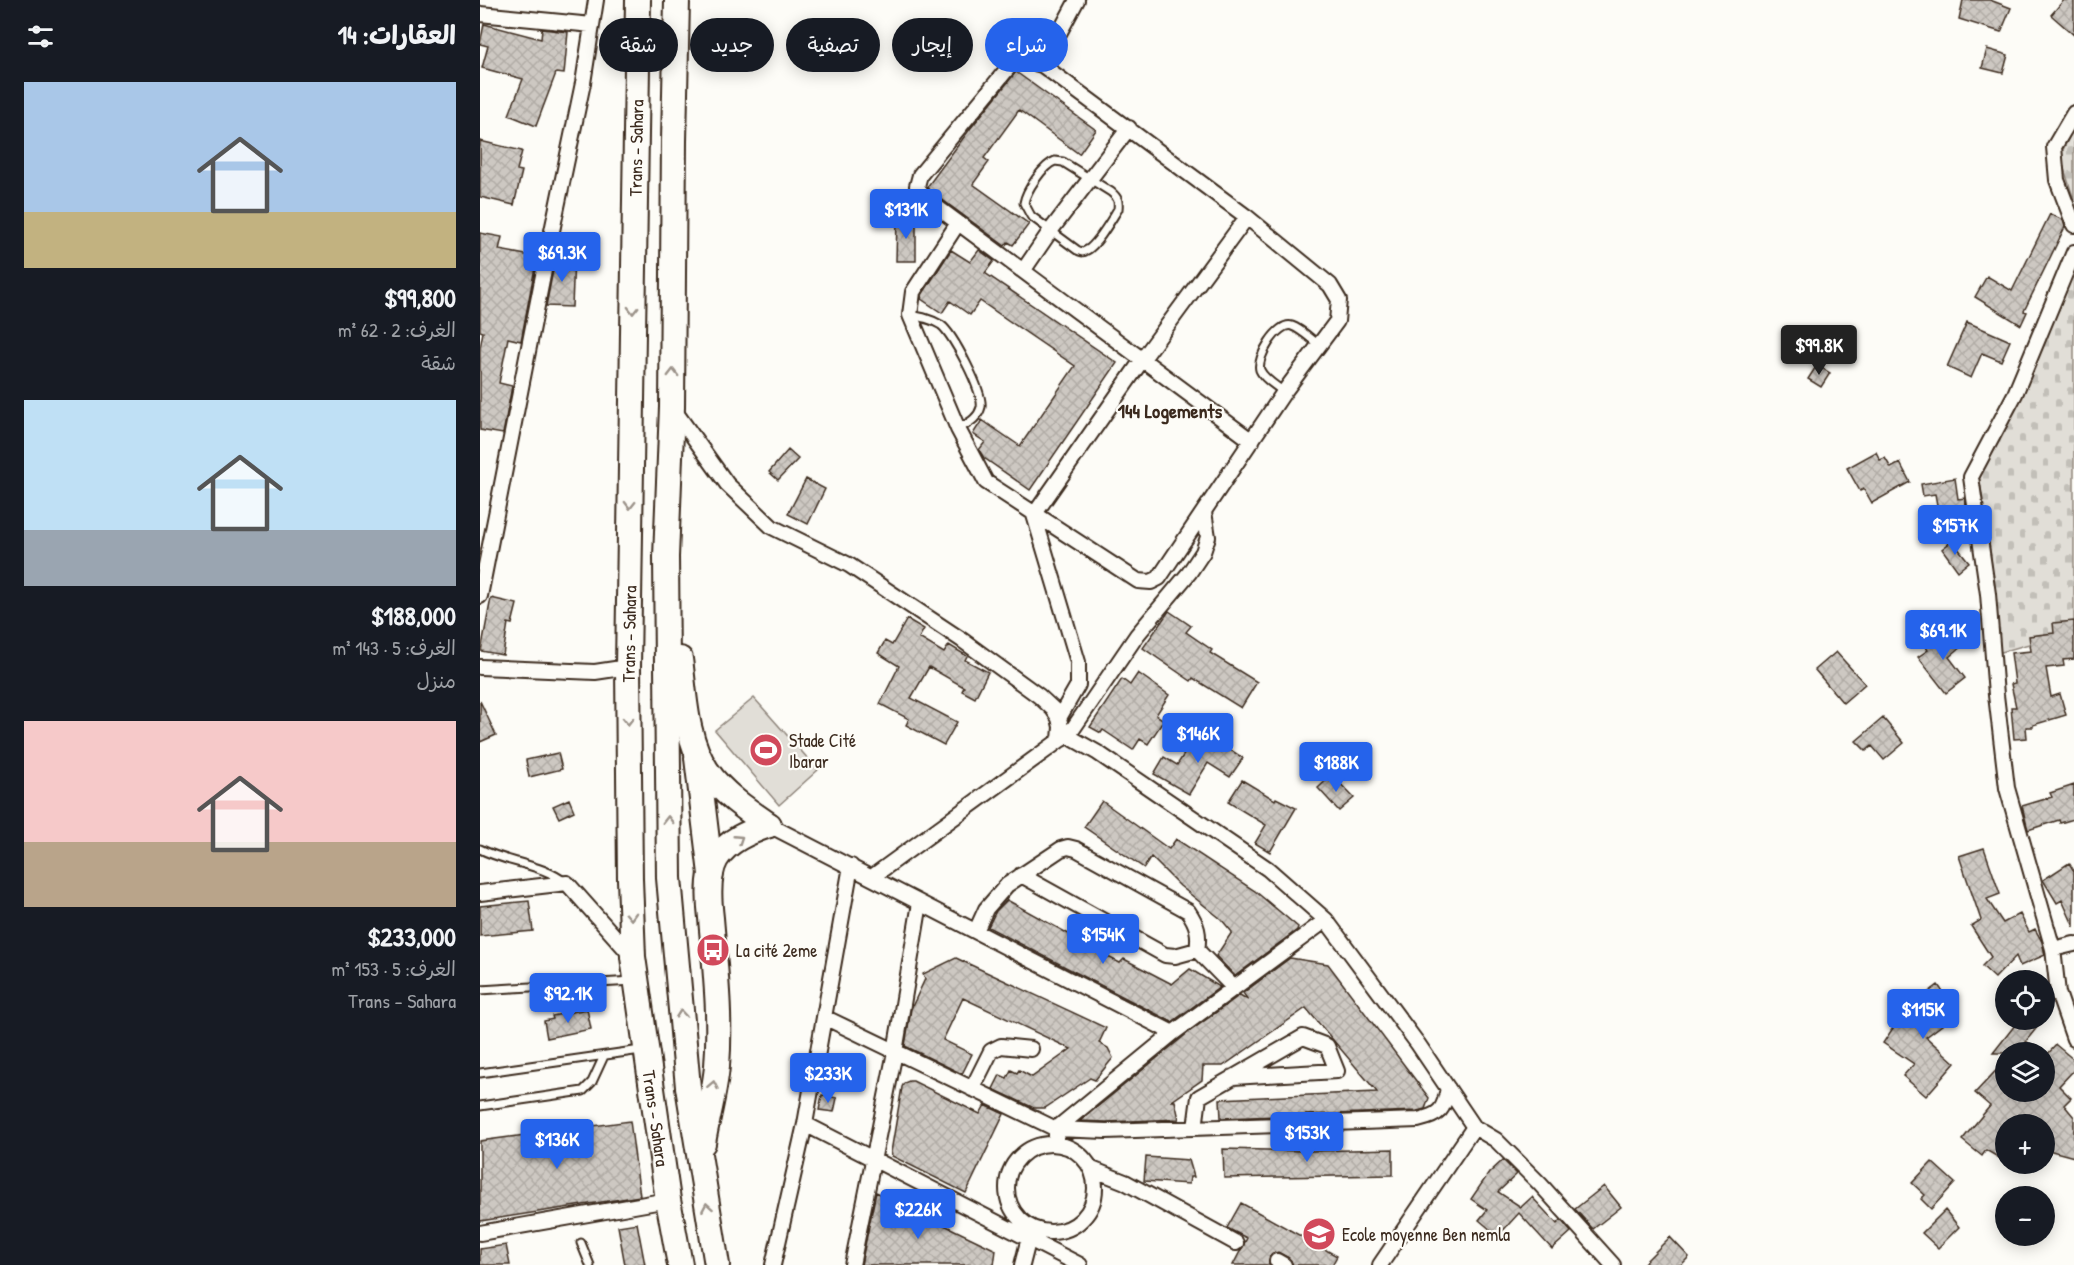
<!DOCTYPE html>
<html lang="ar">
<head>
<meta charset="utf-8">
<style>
  body { margin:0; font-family:"Patrick Hand","Playpen Sans Arabic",sans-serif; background:#20242c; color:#f1f3f6; direction:rtl; height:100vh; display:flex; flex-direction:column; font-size:22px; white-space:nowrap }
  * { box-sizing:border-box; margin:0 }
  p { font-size:20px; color:#9ea1a6 }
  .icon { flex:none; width:33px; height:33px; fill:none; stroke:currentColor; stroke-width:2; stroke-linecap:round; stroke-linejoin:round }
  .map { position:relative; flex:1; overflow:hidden; direction:ltr }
  .details { display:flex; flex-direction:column; background:#171b24; width:480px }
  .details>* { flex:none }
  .guide { position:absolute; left:18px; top:18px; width:570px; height:54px; direction:rtl; display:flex; gap:12px }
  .buttons { position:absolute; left:1515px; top:970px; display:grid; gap:12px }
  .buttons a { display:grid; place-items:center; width:60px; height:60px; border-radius:50%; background:#171b24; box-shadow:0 3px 15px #0003; font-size:30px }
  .price { position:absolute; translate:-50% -51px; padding:0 14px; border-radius:6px; background:#2563eb; color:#fff; font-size:20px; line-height:39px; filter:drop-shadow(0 2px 3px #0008) }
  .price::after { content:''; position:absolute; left:50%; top:36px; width:18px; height:14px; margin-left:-9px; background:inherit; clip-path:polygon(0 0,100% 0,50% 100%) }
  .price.current { background:#222; color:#fff }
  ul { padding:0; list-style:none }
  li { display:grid; align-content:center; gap:12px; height:318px; padding:0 24px }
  li span { display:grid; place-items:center; height:186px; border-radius:0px; color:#555 }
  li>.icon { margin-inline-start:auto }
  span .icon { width:108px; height:108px; fill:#fffc; stroke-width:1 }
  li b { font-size:26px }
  h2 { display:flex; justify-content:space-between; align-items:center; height:72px; padding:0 24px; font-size:26px }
  .pill { padding:0 21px; border-radius:27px; background:#171b24; box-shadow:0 3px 15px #0003; font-size:21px; line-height:54px }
  .pill.current { background:#2563eb; color:#fff }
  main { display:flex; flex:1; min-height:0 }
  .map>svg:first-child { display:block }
  .cemetery { fill:url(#cemetery-stones); stroke:#8e847a; stroke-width:1.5 }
  .garden { fill:#e1ded7; stroke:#8e847a; stroke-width:1.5 }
  .building { fill:url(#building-cross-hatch); stroke:#3b2a1e; stroke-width:1.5 }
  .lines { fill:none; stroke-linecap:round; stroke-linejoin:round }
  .lane-casing { stroke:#3b2a1e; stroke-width:11 }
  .street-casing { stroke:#3b2a1e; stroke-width:18 }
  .highway-casing { stroke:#3b2a1e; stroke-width:28 }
  .lane { stroke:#fdfcf7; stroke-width:7 }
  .street { stroke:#fdfcf7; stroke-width:14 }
  .highway { stroke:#fdfcf7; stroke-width:24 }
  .oneway { stroke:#9c938a }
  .labels { text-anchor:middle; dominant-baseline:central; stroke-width:4.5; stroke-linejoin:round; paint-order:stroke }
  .street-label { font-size:18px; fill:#3b2a1e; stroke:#fdfcf7 }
  .poi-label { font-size:18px; fill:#3b2a1e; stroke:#fdfcf7; text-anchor:start }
  .neighbourhood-label { font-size:20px; font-weight:bold; fill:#3b2a1e; stroke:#fdfcf7 }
</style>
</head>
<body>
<main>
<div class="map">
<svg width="1594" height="1265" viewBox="0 0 1594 1265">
  <defs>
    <pattern id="cemetery-stones" width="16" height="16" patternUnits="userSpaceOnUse" patternTransform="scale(1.5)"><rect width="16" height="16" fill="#e1ded7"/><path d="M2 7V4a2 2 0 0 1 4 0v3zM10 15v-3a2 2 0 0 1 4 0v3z" fill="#c2bfb8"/></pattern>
    <pattern id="building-cross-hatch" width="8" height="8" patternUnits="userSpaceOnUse" patternTransform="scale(1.5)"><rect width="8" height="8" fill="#cdc8c2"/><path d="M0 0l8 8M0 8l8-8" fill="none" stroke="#b1aca6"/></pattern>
  </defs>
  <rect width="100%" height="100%" fill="#fdfcf7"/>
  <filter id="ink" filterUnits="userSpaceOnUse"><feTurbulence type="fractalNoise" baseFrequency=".0167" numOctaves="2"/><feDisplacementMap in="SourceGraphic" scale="12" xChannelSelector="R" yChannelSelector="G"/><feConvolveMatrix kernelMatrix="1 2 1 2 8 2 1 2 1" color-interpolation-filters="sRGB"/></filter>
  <g filter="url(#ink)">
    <path class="cemetery" d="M 1594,127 L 1594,200 L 1580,156 Z
      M 1594,272 L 1594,631 L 1518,653 L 1511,557 L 1499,474 L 1536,408 Z"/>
    <path class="garden" d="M 274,698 L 338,770 L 299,805 L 235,730 Z"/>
    <path class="building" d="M 1483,0 L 1510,0 L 1531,8 L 1521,32 L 1479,19 Z
      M 1584,0 L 1594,0 L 1594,35 L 1571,15 Z
      M 4,24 L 61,39 L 62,29 L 88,32 L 84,74 L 76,73 L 56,126 L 29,115 L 43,79 L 2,68 L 8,46 L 0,44 Z
      M 1507,49 L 1528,55 L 1523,73 L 1502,68 Z
      M 536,72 L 616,130 L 599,154 L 539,110 L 504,158 L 509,162 L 493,184 L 549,224 L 533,245 L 528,242 L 525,246 L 449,190 L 447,187 L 490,129 Z
      M 0,141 L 42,151 L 37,170 L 42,171 L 34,205 L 0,197 Z
      M 1570,214 L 1583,220 L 1585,227 L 1544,311 L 1547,312 L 1541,325 L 1495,297 L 1507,276 L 1532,291 Z
      M 417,219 L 436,219 L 436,261 L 416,261 Z
      M 0,233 L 22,237 L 19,250 L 57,257 L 41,341 L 28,338 L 19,383 L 32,386 L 23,434 L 0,430 L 0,348 L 3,332 L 0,331 Z
      M 471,250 L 490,262 L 499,250 L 514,261 L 505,273 L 637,363 L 550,490 L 504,458 L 499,450 L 505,442 L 493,434 L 502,420 L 540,446 L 595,366 L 500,301 L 490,315 L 470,301 L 462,313 L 441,299 L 442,295 Z
      M 76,255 L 94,257 L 92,307 L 66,306 Z
      M 1487,322 L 1530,341 L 1521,361 L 1502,353 L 1491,378 L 1467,367 Z
      M 1337,365 L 1350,373 L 1341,387 L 1328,379 Z
      M 308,450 L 318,459 L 298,480 L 289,472 Z
      M 1396,452 L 1400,460 L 1405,458 L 1411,468 L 1420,463 L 1430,482 L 1392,503 L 1384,489 L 1380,491 L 1367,468 Z
      M 1475,478 L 1478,499 L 1485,498 L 1487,511 L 1479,512 L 1480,517 L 1460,521 L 1455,494 L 1443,496 L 1441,484 Z
      M 326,479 L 345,489 L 328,524 L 308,514 Z
      M 1472,541 L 1489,562 L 1478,571 L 1462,549 Z
      M 11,598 L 37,604 L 32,624 L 28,623 L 23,655 L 1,651 Z
      M 689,611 L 711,626 L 706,632 L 732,650 L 730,653 L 777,682 L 761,708 L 713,678 L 711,681 L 663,648 Z
      M 427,619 L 444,629 L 439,638 L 464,653 L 469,645 L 487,656 L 485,660 L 508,672 L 495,698 L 482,691 L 484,687 L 449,667 L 431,698 L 477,722 L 464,745 L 426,725 L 429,719 L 400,704 L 419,666 L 398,653 L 405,641 L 412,645 Z
      M 1594,621 L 1594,659 L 1583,660 L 1584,666 L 1566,668 L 1571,697 L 1580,694 L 1586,715 L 1553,725 L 1553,727 L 1546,727 L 1547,738 L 1534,739 L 1531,707 L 1536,707 L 1531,684 L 1535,683 L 1531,653 L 1551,651 L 1549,636 L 1574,633 L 1573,623 Z
      M 1469,630 L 1482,646 L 1469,657 L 1485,678 L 1466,693 L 1438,657 L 1448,650 L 1445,646 L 1454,638 L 1456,641 Z
      M 1356,652 L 1385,684 L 1363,703 L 1335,670 Z
      M 658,673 L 689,695 L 676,715 L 684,720 L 668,744 L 660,739 L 653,750 L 623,730 L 621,733 L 610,727 L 642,679 L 650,685 Z
      M 0,701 L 16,735 L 0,742 Z
      M 1403,718 L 1424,743 L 1404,760 L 1392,746 L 1386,751 L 1376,741 Z
      M 726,734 L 763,758 L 750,777 L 728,763 L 709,794 L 674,774 L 684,757 L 697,765 L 714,739 L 721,743 Z
      M 78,753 L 82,769 L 49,777 L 46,760 Z
      M 852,775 L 874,798 L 859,811 L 838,788 Z
      M 762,780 L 795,800 L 796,798 L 816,808 L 790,852 L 775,843 L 786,825 L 748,802 Z
      M 1594,785 L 1594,819 L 1580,823 L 1579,820 L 1548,830 L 1542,806 L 1572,797 L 1570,793 Z
      M 89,799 L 94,811 L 79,818 L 73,806 Z
      M 622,801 L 689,849 L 696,839 L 775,891 L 818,927 L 817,930 L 755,976 L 736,956 L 752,932 L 741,919 L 700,886 L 671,857 L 664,868 L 604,827 Z
      M 1504,848 L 1520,894 L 1507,899 L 1523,923 L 1540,914 L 1549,932 L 1555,929 L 1562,942 L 1565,955 L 1540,966 L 1536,956 L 1515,978 L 1502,966 L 1511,957 L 1491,926 L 1501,920 L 1479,856 Z
      M 1589,863 L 1594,871 L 1594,927 L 1582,900 L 1577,903 L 1563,880 Z
      M 527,900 L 605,943 L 607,940 L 619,946 L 626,956 L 640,963 L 644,959 L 692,984 L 710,969 L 740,987 L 692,1022 L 508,927 L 516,911 Z
      M 49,901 L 53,931 L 0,936 L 0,906 Z
      M 476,958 L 626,1028 L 619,1043 L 628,1048 L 633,1058 L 615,1080 L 610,1078 L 565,1108 L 554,1108 L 513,1089 L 520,1075 L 527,1078 L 531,1070 L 537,1073 L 539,1070 L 552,1077 L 591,1049 L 483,998 L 463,1040 L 492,1054 L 482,1074 L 425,1046 L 431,1009 L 445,979 L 443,974 Z
      M 810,958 L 848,964 L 949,1098 L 945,1109 L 937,1111 L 741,1118 L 740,1099 L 897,1092 L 826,1008 L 743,1066 L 723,1066 L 722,1080 L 692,1101 L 695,1101 L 699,1119 L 626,1122 L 600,1121 L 709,1032 L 760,995 L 768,1000 L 763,993 Z
      M 1458,985 L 1478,1013 L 1446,1037 L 1475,1063 L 1446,1096 L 1423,1076 L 1434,1064 L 1403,1043 L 1425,1010 Z
      M 107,1009 L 111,1029 L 67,1038 L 64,1021 L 73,1019 L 72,1016 Z
      M 1539,1020 L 1563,1020 L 1546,1041 L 1562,1053 L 1513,1053 Z
      M 1576,1045 L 1594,1060 L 1594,1070 L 1579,1086 L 1591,1098 L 1584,1105 L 1594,1117 L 1594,1157 L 1564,1149 L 1564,1124 L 1526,1125 L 1526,1162 L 1506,1150 L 1502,1156 L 1482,1140 L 1510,1106 L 1495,1093 L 1526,1060 L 1526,1092 L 1564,1092 L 1564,1058 Z
      M 429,1081 L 433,1081 L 500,1114 L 505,1105 L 524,1114 L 486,1193 L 412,1156 L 411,1152 L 422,1087 L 424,1083 Z
      M 342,1095 L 357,1098 L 354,1112 L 339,1110 Z
      M 150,1121 L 160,1196 L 0,1221 L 0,1141 Z
      M 743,1149 L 829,1151 L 913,1149 L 913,1175 L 744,1178 Z
      M 666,1157 L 709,1160 L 714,1177 L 710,1177 L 709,1184 L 664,1181 Z
      M 1023,1160 L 1037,1174 L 1018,1192 L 1041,1207 L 1052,1197 L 1077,1224 L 1081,1220 L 1091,1232 L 1072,1249 L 1039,1213 L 1018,1236 L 999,1220 L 1007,1210 L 991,1199 L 1009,1173 Z
      M 1452,1162 L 1475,1183 L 1451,1209 L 1441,1199 L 1445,1195 L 1432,1183 Z
      M 1124,1186 L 1141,1207 L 1113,1229 L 1095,1209 Z
      M 396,1192 L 516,1250 L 514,1265 L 381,1265 Z
      M 761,1203 L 857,1256 L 852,1265 L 813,1265 L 809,1258 L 798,1252 L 790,1256 L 789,1265 L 753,1265 L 767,1238 L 747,1228 Z
      M 1465,1210 L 1479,1227 L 1458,1248 L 1442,1233 Z
      M 157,1223 L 165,1265 L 145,1265 L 138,1226 Z
      M 1190,1237 L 1209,1257 L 1201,1265 L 1162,1265 Z
      M 26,1245 L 30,1265 L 0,1265 L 0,1249 Z"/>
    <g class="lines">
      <defs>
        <path id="lane" d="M 575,161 L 583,162 L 631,192 C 638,198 639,201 638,209 C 631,220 617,245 607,250 C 602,253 602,252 597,250 L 551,216 L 544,203 C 546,191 563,165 575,161 Z
          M 430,315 C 441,317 452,319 461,325 C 473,334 504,393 501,407 C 498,419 488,423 478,429
          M 804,392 C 796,386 784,379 780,370 C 776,358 798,321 812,326 C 821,329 831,339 839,345
          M 0,849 C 27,863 63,864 86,883
          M 0,990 L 153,981
          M 0,1073 L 161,1050
          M 0,1106 L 103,1091 L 112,1082 L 124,1056
          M 101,1243 L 110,1265"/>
        <path id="street" d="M 0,14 L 112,25
          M 562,65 L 597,0
          M 1594,113 L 1574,147 L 1577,180 L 1594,225
          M 478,223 L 433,292 L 430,315 L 478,429 L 506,482 L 658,581 L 671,582 L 679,578 L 804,392 L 857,321 L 859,300 L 850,285 L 767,217 L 562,65 L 540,59 L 533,62 L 440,175 L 437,186 L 442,196 L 772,441
          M 1594,252 L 1535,394 L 1491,477 L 1508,594 L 1516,695 L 1527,788 L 1573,949 L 1578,993 L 1594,1039
          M 543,271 L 571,230 L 649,128
          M 194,410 L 247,484 L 292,527 L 369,565 L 482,640 L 559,696 L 573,709 L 579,718 L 581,727 L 580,740
          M 0,596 L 68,250 L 103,83 L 116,0
          M 0,667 L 115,672 L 148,667
          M 579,718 L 598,685 L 598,662 L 554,515 L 662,360 L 767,217
          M 588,736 L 657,635 L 709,573 L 723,552 L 728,537 L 724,512
          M 289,825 L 693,1033
          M 541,875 L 685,955 L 695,956 L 717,950
          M 392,877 L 580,740 L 588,736 L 618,753 L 788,869 L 846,920 L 938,1044 L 994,1127 L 1016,1140 L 1060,1184 L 1133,1265
          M 0,893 L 87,883 L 151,955
          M 496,931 L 506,909 L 527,885 L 581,849 L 588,847 L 596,849 L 708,911 C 717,924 720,934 717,950 L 754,988
          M 1573,949 L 1594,944
          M 344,1017 L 576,1129 L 626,1131 L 938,1120 C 960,1115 964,1110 968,1088
          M 492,1089 L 511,1051 L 521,1046 L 551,1049
          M 325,1124 L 600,1265
          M 715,1128 L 719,1097 L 823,1037 L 847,1046 L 857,1071 L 753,1077
          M527 1188a44 44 0 1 1 88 0a44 44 0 1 1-88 0Z
          M 576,1144 L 576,1129 L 693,1033 L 846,920
          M 612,1169 L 645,1182 L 756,1243
          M 0,1233 L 188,1200
          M 797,1261 L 804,1265
          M 293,1265 L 325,1124 L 371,866
          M 372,1265 L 415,1052 L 440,903
          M 542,1265 L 551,1230
          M 900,1265 L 994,1127"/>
        <g id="highway">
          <path id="s1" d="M 158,0 L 148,667 L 150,879 L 153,957 L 188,1200 L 200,1265"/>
          <path d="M 197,0 L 194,141 L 192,407 L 186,557 L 189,878 L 208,1087 L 237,1265"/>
          <path d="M 200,659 C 205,696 205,739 227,771 C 242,793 267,810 289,825"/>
          <path d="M 217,758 L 231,874"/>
          <path d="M 223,1143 C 227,1118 235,1091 237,1066 C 241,1016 235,967 231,918 C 229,901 227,875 236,859 C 248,840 269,832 289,825"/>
        </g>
      </defs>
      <use href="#lane" class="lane-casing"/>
      <use href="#street" class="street-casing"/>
      <use href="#highway" class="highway-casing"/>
      <use href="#lane" class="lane"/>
      <use href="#street" class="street"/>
      <use href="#highway" class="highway"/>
    </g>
    <defs><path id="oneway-chevron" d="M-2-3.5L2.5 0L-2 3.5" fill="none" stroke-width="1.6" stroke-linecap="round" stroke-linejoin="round" transform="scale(1.5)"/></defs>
    <g class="oneway">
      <use href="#oneway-chevron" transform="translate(153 310) rotate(91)"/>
      <use href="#oneway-chevron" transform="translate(193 373) rotate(-90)"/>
      <use href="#oneway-chevron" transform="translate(150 505) rotate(91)"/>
      <use href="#oneway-chevron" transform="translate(148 721) rotate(90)"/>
      <use href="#oneway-chevron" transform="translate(188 820) rotate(-90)"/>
      <use href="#oneway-chevron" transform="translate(259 839) rotate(-33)"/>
      <use href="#oneway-chevron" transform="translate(151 916) rotate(88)"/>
      <use href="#oneway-chevron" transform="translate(201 1014) rotate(-95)"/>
      <use href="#oneway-chevron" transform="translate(233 1085) rotate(-79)"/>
      <use href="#oneway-chevron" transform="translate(227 1207) rotate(-100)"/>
    </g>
  </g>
  <defs>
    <symbol id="stadium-disc" viewBox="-11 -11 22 22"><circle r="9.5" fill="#d1495b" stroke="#fdfcf7"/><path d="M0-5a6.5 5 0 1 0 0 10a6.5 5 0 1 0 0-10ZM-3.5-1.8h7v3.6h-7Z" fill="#fff"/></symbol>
    <symbol id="bus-disc" viewBox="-11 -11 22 22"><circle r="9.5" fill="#d1495b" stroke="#fdfcf7"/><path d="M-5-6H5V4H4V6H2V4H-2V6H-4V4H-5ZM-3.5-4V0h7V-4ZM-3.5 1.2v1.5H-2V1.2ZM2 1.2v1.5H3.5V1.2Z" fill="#fff"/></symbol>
    <symbol id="school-disc" viewBox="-11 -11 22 22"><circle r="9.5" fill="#d1495b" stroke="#fdfcf7"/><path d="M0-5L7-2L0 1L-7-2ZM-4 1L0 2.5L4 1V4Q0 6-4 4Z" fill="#fff"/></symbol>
  </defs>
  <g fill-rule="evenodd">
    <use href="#stadium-disc" x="267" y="731" width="38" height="38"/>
    <use href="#bus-disc" x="214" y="931" width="38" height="38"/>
    <use href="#school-disc" x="820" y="1215" width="38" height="38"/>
  </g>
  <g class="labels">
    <g class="street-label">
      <text transform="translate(156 148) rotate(-89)">Trans - Sahara</text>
      <text transform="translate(149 634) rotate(-89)">Trans - Sahara</text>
      <text stroke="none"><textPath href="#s1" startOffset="1120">Trans - Sahara</textPath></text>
    </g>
    <g class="poi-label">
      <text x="309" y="740">Stade Cité<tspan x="309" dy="21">Ibarar</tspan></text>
      <text x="256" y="950">La cité 2eme</text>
      <text x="862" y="1234">Ecole moyenne Ben nemla</text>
    </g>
    <g class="neighbourhood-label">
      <text x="690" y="410">144 Logements</text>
    </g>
  </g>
</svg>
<div class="buttons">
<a><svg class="icon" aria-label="locate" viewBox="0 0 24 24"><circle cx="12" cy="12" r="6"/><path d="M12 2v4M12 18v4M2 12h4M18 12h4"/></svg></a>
<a><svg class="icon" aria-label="layers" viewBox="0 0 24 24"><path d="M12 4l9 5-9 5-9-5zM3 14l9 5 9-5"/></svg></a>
<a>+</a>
<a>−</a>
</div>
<b class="price" style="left:426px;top:240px">$131K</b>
<b class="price" style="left:82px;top:283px">$69.3K</b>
<b class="price current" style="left:1339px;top:376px">$99.8K</b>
<b class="price" style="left:1475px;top:556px">$157K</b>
<b class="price" style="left:1463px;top:661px">$69.1K</b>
<b class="price" style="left:718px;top:764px">$146K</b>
<b class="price" style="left:856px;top:793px">$188K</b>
<b class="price" style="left:623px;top:965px">$154K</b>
<b class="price" style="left:88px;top:1024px">$92.1K</b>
<b class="price" style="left:1443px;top:1040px">$115K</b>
<b class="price" style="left:348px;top:1104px">$233K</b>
<b class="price" style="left:827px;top:1163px">$153K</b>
<b class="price" style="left:77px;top:1170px">$136K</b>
<b class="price" style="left:438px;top:1240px">$226K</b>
<div class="guide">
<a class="pill current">شراء</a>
<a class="pill">إيجار</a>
<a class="pill">تصفية</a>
<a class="pill">جديد</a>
<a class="pill">شقة</a>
</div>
</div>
<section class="details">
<h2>العقارات: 14<svg class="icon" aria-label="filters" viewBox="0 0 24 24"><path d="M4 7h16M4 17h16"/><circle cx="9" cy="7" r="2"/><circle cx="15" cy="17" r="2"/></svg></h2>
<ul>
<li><span style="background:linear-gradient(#a9c7e8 70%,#c2b280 0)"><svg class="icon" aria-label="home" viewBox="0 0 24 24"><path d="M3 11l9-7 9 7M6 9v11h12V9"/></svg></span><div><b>$99,800</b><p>الغرف: 2 · 62 m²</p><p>شقة</p></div></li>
<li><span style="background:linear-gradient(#bfe0f5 70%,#9aa5b1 0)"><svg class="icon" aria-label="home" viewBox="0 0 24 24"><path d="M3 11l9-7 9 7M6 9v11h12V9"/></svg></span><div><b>$188,000</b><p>الغرف: 5 · 143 m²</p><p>منزل</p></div></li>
<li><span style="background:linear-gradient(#f6c9c9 65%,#b9a48a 0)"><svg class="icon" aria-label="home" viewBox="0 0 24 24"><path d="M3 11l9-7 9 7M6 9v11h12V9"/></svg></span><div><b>$233,000</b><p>الغرف: 5 · 153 m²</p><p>Trans - Sahara</p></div></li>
</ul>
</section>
</main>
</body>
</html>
